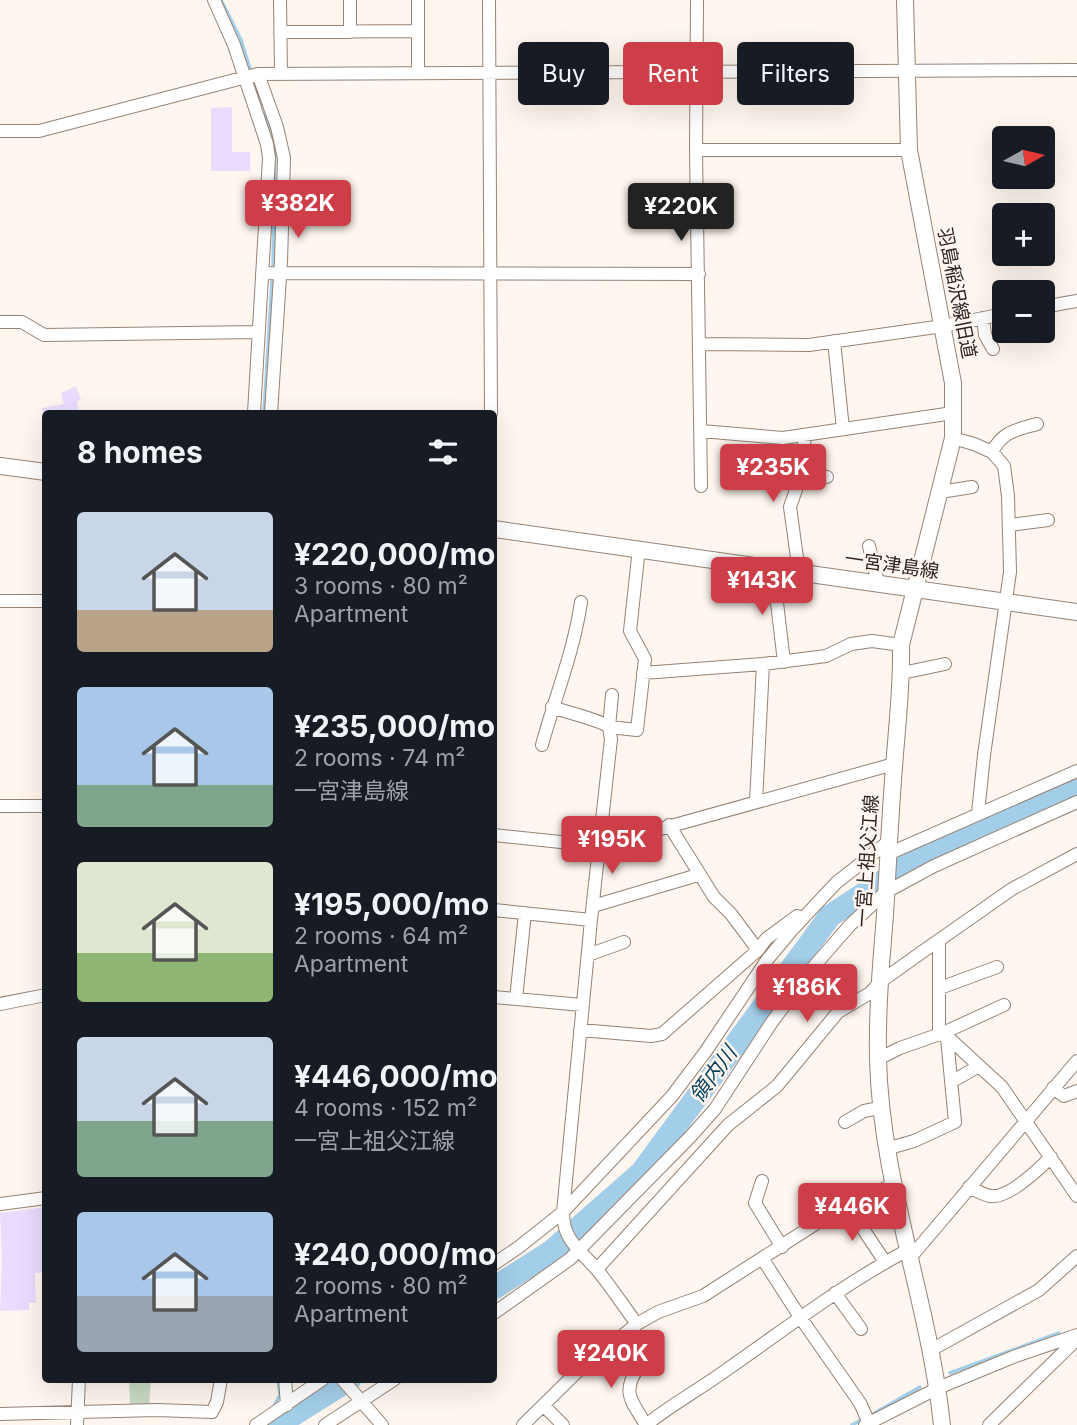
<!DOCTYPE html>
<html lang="en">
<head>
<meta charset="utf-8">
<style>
  body { margin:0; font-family:Inter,"Noto Sans JP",sans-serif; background:#242831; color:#f1f3f6; height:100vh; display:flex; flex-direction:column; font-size:26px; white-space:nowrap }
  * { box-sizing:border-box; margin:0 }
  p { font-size:23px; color:#9ea1a6 }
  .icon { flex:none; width:38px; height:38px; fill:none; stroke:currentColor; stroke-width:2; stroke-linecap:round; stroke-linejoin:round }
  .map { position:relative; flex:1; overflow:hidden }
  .sheet { position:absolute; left:42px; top:410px; width:455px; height:973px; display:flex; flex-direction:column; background:#171b24; border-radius:7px; box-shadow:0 7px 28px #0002 }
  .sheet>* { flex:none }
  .top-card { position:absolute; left:518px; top:42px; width:453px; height:63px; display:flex; gap:14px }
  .needle { width:46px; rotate:82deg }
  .controls { position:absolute; left:992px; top:126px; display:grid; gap:14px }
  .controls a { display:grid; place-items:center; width:63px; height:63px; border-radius:7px; background:#171b24; box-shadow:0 7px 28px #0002; font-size:35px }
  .price { position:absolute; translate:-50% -60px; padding:0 16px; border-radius:7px; background:#ce3e48; color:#fff; font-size:23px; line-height:46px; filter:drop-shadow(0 2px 4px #0008) }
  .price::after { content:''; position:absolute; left:50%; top:42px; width:21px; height:16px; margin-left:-10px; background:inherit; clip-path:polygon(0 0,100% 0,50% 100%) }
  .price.on { background:#222; color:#fff }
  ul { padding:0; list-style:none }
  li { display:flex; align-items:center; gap:21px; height:175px; padding:0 35px }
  li span { display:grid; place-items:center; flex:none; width:196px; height:140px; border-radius:7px; color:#555 }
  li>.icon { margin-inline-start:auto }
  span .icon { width:84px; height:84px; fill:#fffc; stroke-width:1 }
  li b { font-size:30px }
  h2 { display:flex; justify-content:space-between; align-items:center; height:84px; padding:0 35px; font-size:30px }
  .tag { padding:0 24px; border-radius:7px; background:#171b24; box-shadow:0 7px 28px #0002; font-size:24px; line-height:63px }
  .tag.on { background:#ce3e48; color:#fff }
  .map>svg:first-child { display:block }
  .green { fill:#c9dac3 }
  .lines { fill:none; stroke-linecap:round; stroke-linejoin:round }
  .stream { stroke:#a2cee9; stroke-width:3.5 }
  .river { stroke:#a2cee9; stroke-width:23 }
  .building { fill:#e9dcfe }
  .street-casing { stroke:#968373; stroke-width:14 }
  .secondary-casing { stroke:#968373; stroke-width:18 }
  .street { stroke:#fff; stroke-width:12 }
  .secondary { stroke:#fff; stroke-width:16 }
  .labels { text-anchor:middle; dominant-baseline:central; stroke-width:5; stroke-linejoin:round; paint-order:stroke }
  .street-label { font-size:19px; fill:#2d251e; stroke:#fff6ef }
  .water-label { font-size:21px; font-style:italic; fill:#04405a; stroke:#fff6ef }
</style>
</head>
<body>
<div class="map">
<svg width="1077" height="1425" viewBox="0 0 1077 1425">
  <rect width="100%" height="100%" fill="#fff6ef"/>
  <path class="green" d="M 129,1379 L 151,1379 L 149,1408 L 130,1408 Z"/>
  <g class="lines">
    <path class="stream" d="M 221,0 L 241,40 L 251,72
      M 253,81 L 258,99
      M 263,113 L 274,138
      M 273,270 L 275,145
      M 264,413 L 272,282
      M 950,1373 L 1059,1333
      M 275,1404 L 280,1395 L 278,1379
      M 871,1415 L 920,1387
      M 852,1425 L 861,1420"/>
    <path class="river" d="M 494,1288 L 552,1251 L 641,1173 L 830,916 L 906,866 L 1077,783
      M 277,1425 L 350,1379"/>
  </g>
  <path class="building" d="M 232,107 L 232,152 L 250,152 L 250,171 L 211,171 L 211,108 Z
    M 76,386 L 81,400 L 77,401 L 79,413 L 43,413 L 42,408 L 64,404 L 61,393 Z
    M 46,1207 L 46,1272 L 35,1273 L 36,1303 L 29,1303 L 29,1310 L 0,1311 L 2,1259 L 0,1213 Z"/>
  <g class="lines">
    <defs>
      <path id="street" d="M 214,0 L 234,45 L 267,144 L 269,158 L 254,413
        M 280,0 L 281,74
        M 350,0 L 350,32
        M 489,0 L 491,413
        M 697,0 L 696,150 L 701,486
        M 280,32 L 418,31
        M 418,73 L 418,0
        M 258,74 L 277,127 L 284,158 L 281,262 L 271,413
        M 0,131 L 39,131 L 258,74 L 1077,70
        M 696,150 L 909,150
        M 262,273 L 699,274
        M 1043,307 L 1077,301
        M 983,318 L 985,335 L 993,349
        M 0,322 L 22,322 L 44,335 L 259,332
        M 834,341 L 843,429
        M 700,344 L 809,345 L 943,326 L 1004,314
        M 701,431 L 783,438 L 953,413
        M 953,438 L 974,444 L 992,452 L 1004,466 L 1008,496 L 1010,572 L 984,755 L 978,813
        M 992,452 C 1003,431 1016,430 1037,424
        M 801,475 L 827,477
        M 940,492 L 972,487
        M 1010,525 L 1048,520
        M 869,546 L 878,583
        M 773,569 L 784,662
        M 799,572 L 790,507 L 801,475 L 805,435
        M 0,601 L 46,601
        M 643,673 L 763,664 L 826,656 L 851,644 L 872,641 L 901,645
        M 902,673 L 945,664
        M 552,707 C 565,712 601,720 609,727 L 612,695
        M 542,745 C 555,697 574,651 581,602
        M 756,802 L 763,664
        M 0,806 L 46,806
        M 669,825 L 714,897 L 731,914 L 758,950
        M 494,835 L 599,846 L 894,764
        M 888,854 L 1077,771
        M 593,906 L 698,875
        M 494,910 L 591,920
        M 939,941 L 939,1029 L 1002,1087 L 1077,1196
        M 588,955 L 624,942
        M 940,988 L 997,967
        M 494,997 L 582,1005
        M 516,999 L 525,913
        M 0,1004 L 46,995
        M 580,1030 L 651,1036 L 662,1034 L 758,950 L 766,939 L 797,916
        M 878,1059 L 900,1048 L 943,1033 L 1004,1005
        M 951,1082 L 979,1066
        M 1053,1088 L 1064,1096 L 1077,1091
        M 845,1122 L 864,1111 L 880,1108
        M 886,1149 L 914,1141 L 955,1122 L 947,1038
        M 762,1181 L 755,1203 L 782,1247
        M 969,1187 C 975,1190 984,1195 990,1196 C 1008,1199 1039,1169 1051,1157
        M 0,1204 L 46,1198
        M 847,1205 L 885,1262
        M 762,1258 L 800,1317 L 860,1403 L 870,1425
        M 910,1258 L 1077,1061
        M 494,1264 L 519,1247 L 563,1212 L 672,1096 L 706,1051 L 767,960 L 792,930 L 836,883 L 888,842
        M 597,1269 L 728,1125 L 777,1086 L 838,1012 L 870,993 L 880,982 L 915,957 L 1012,889 L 1077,854
        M 835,1293 L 861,1329
        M 494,1313 L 570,1259 L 691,1136 L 715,1109 L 772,1022 L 810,971 L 850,925 L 875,902 L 886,892 L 934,866 L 1077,802
        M 637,1324 C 624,1307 612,1288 598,1271 C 581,1250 563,1242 563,1212 L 591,920 L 611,739 L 609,727 L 637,730 L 645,659 L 630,631 L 639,548
        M 621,1338 L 638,1368 C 621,1393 632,1401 646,1425
        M 931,1350 L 1039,1290 L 1077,1256
        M 285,1379 L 287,1405
        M 342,1379 L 382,1425
        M 544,1406 L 563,1425
        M 0,1414 L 157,1410 L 212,1412 L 217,1402 L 221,1379
        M 77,1425 L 79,1379
        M 256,1425 L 323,1379
        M 325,1425 L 395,1379
        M 523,1425 L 577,1372 L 637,1324 L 658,1312 L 703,1296 L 831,1214 L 892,1185
        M 646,1425 C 672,1404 702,1388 729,1368 C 788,1327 845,1283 908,1250
        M 865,1425 L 938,1388 L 1013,1357 L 1077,1335
        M 989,1425 L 1077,1339"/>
      <path id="secondary" d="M 905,0 L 909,150 L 953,383 L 953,438 L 901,645 C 902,686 897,726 894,767 C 890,816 888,866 885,915 C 881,963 877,1011 878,1059 C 881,1184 929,1301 942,1425
        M 0,466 L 46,472
        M 494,529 L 1077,612"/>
    </defs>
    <use href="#street" class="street-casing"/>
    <use href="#secondary" class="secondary-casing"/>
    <use href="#street" class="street"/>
    <use href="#secondary" class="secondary"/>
  </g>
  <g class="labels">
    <g class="street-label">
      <text transform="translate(957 293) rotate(79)">羽島稲沢線旧道</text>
      <text transform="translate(892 565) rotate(8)">一宮津島線</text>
      <text transform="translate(867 861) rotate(-86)">一宮上祖父江線</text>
    </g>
    <g class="water-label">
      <text transform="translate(713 1074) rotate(-54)">領内川</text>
    </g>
  </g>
</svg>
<div class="controls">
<a><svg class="needle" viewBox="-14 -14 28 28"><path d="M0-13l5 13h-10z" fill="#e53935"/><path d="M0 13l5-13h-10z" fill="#9ea1a6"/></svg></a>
<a>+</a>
<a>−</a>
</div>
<b class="price" style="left:298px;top:240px">¥382K</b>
<b class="price on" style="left:681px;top:243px">¥220K</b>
<b class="price" style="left:773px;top:504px">¥235K</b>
<b class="price" style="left:762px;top:617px">¥143K</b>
<b class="price" style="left:612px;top:876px">¥195K</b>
<b class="price" style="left:807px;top:1024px">¥186K</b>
<b class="price" style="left:852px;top:1243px">¥446K</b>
<b class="price" style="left:611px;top:1390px">¥240K</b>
<div class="top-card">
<a class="tag">Buy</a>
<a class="tag on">Rent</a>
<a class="tag">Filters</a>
</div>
<section class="sheet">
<h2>8 homes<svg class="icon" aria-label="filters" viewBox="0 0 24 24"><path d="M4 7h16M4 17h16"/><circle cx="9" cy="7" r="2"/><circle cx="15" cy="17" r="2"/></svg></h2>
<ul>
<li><span style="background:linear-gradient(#c9d6e8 70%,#b9a48a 0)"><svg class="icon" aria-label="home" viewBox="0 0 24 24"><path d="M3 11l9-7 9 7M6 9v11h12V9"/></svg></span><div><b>¥220,000/mo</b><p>3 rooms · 80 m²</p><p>Apartment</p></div></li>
<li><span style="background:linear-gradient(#a9c7e8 70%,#7fa58c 0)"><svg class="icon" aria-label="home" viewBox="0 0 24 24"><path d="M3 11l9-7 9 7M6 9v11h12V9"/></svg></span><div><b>¥235,000/mo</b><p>2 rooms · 74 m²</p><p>一宮津島線</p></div></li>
<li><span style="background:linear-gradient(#dfe7d0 65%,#8fb573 0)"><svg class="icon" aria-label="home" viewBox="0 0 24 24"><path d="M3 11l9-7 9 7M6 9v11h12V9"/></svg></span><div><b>¥195,000/mo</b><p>2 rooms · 64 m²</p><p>Apartment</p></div></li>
<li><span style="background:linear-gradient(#c9d6e8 60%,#7fa58c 0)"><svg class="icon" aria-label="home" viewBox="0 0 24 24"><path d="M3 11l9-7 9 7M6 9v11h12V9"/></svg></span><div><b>¥446,000/mo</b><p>4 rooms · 152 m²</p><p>一宮上祖父江線</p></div></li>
<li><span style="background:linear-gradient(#a9c7e8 60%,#9aa5b1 0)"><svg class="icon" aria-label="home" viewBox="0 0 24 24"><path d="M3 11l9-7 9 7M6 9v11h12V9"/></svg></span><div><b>¥240,000/mo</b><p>2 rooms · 80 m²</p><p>Apartment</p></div></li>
</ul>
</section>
</div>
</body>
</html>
